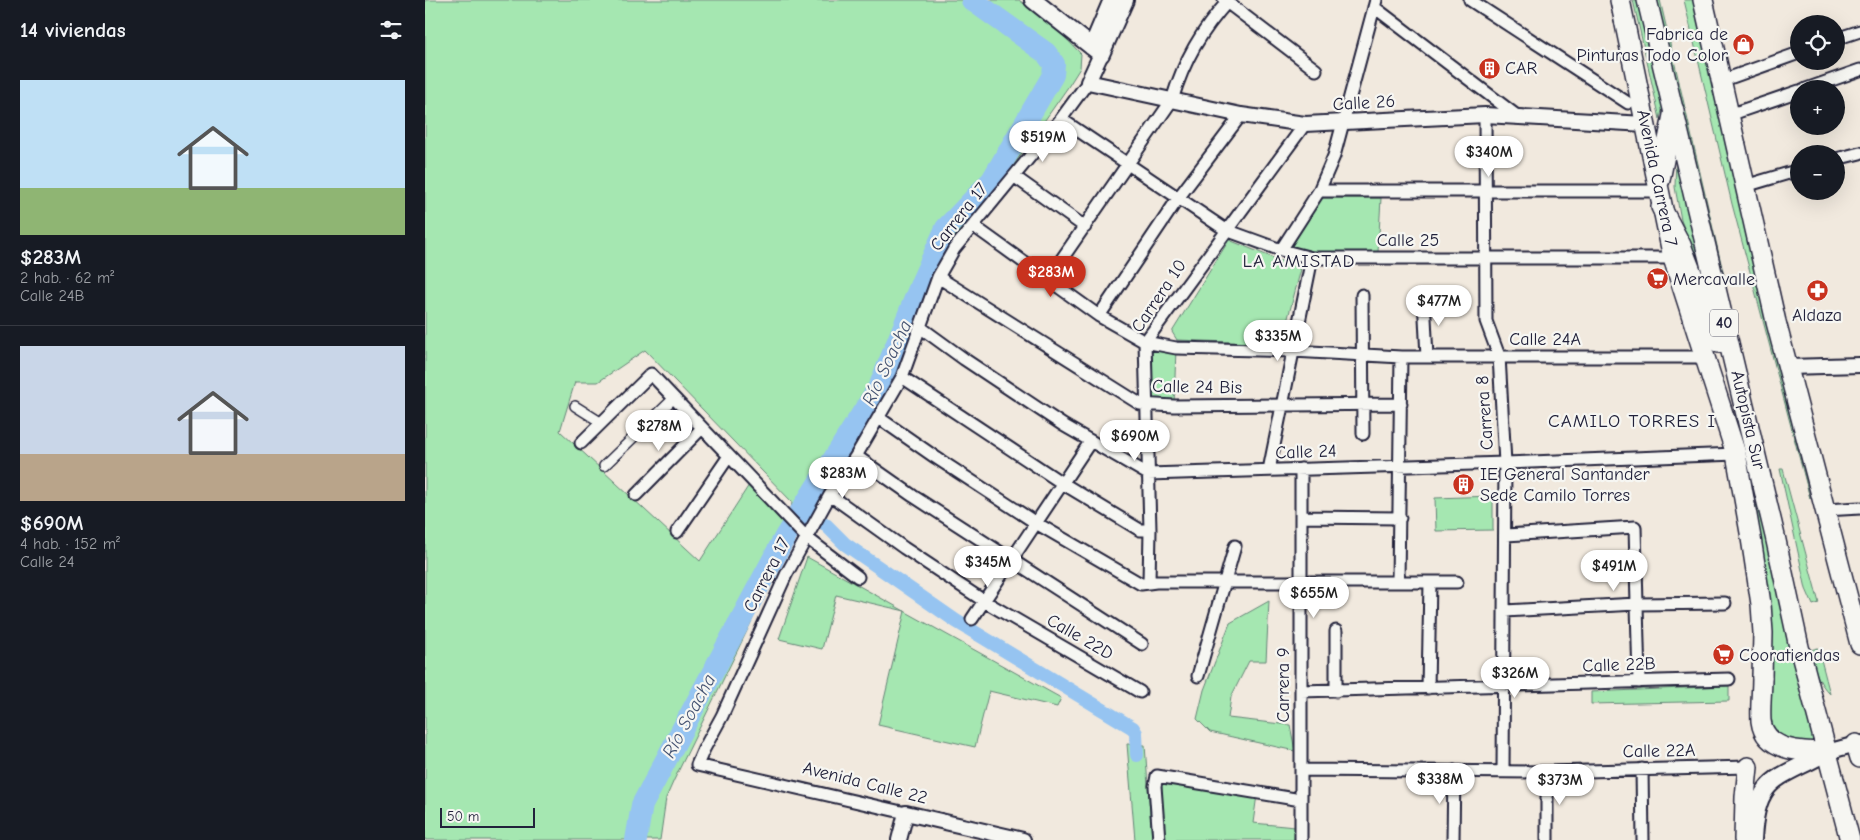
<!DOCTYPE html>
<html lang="es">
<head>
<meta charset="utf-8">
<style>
  body { margin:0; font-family:"Comic Neue",sans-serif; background:#242831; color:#f1f3f6; height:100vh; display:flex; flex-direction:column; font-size:19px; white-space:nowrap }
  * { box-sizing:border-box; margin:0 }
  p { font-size:16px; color:#9ea1a6 }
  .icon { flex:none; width:28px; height:28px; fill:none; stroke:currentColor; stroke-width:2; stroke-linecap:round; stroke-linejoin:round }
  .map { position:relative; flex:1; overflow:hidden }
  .panel { display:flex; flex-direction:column; background:#171b24; width:425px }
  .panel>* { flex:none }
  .buttons { position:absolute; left:1365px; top:15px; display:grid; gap:10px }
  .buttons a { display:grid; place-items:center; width:55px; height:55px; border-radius:50%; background:#171b24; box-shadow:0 5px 20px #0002; font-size:25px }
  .scale { position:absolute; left:15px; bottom:12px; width:95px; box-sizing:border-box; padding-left:5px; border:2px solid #22223b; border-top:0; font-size:14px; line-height:18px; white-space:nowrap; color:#22223b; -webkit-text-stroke:4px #f6f6f2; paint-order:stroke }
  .price { position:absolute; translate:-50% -42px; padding:0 11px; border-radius:18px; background:#fff; color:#222; font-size:16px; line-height:32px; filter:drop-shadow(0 1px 2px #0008) }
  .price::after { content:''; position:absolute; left:50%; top:30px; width:15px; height:11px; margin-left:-8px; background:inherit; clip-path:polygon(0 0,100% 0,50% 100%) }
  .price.active { background:#c8321e; color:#fff }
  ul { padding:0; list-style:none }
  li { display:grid; align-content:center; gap:10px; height:265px; padding:0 20px }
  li+li { border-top:1px solid #363941 }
  li span { display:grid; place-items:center; height:155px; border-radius:0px; color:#555 }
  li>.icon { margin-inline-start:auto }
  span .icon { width:90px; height:90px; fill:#fffc; stroke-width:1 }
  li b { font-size:21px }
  h2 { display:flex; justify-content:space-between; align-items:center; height:60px; padding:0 20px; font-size:21px }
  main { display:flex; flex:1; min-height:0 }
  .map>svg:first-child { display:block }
  .green { fill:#a5e7b1; stroke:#648476; fill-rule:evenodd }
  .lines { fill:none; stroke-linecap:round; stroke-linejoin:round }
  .canal { stroke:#96c4f1; stroke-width:14 }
  .river { stroke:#96c4f1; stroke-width:22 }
  .pedestrian-casing { stroke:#22223b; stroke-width:12 }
  .minor-casing { stroke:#22223b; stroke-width:15 }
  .tertiary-casing { stroke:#22223b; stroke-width:18 }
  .secondary-casing { stroke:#22223b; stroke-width:20 }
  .primary-casing { stroke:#22223b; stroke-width:22 }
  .trunk-casing { stroke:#22223b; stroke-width:22 }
  .pedestrian { stroke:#f6f6f2; stroke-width:9 }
  .minor { stroke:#f6f6f2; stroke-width:11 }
  .tertiary { stroke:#f6f6f2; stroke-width:14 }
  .secondary { stroke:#f6f6f2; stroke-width:16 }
  .primary { stroke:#f6f6f2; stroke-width:19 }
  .trunk { stroke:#f6f6f2; stroke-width:19 }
  .labels { text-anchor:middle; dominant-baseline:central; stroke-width:4.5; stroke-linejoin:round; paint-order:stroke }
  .shield { fill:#f6f6f2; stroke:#626272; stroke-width:1 }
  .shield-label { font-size:16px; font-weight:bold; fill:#22223b }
  .poi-label { font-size:18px; fill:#22223b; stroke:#f6f6f2; text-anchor:start }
  .street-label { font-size:18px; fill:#22223b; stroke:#f6f6f2 }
  .neighbourhood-label { font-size:19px; letter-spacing:1px; fill:#22223b; stroke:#f6f6f2 }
  .water-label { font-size:19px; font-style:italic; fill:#455372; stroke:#f6f6f2 }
</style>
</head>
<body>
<main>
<section class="panel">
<h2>14 viviendas<svg class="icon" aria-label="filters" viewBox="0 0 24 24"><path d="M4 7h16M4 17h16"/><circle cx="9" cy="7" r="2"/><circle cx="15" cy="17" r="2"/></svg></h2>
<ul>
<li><span style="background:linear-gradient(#bfe0f5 70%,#8fb573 0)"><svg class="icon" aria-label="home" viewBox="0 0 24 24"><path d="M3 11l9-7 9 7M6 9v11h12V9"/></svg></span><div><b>$283M</b><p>2 hab. · 62 m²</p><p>Calle 24B</p></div></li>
<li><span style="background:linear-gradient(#c9d6e8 70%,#b9a48a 0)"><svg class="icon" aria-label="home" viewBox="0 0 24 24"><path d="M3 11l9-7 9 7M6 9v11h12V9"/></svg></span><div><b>$690M</b><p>4 hab. · 152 m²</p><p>Calle 24</p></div></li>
</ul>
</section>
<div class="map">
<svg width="1435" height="840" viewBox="0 0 1435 840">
  <rect width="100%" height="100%" fill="#f1e9de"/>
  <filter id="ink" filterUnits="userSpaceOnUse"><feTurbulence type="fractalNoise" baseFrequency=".02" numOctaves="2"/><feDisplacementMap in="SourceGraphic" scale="10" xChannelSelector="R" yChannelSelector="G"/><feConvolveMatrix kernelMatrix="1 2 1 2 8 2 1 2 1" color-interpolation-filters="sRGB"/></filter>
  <g filter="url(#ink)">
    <path class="green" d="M 0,0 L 594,0 L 633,30 L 656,54 L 655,68 L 643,87 L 567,196 L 516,257 L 471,373 L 367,539 L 249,780 L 241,798 L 235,840 L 0,840 ZM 220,350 L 367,502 L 366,510 L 359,524 L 324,485 L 275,561 L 135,431 L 150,382 L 173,382 Z
      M 1208,0 L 1214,0 L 1238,106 L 1235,119 Z
      M 1229,0 L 1235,0 L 1299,276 L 1315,366 Z
      M 1259,0 L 1269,0 L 1314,203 L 1385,498 L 1307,204 Z
      M 1251,157 L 1283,293 L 1256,220 L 1250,187 Z
      M 897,198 L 956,198 L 953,252 L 887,254 L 866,247 Z
      M 804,240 L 876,269 L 856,344 L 752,340 L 747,332 Z
      M 720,342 L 751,348 L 749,406 L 722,405 Z
      M 1355,469 L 1358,469 L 1394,603 L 1388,605 L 1381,589 Z
      M 1068,496 L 1068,530 L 1011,531 L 1010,498 Z
      M 1335,504 L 1393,741 L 1368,744 L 1348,731 L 1342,718 L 1328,507 Z
      M 382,557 L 636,698 L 632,707 L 564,691 L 550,747 L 453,725 L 480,611 L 411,595 L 397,649 L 354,639 Z
      M 844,601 L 841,661 L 824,661 L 806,697 L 803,718 L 865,725 L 870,751 L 785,732 L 772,719 L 779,690 L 805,623 Z
      M 1393,648 L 1405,694 C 1392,682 1389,666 1385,650 Z
      M 1304,686 L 1304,701 L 1166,704 L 1166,692 Z
      M 702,744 L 720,745 L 727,840 L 710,840 Z
      M 733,777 L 832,795 L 828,823 L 870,827 L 869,840 L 738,840 Z"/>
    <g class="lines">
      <path class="canal" d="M 401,525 L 420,544 L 531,621 L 708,728 L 711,733 L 712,755"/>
      <path class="river" d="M 211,840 L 217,805 L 258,728 L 361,535 L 455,385 L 497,281 L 521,228 L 567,180 L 628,75 L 629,64 L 621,53 L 547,0"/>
      <defs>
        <path id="pedestrian" d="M 150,406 L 177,423
          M 179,466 L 249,398"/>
        <path id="minor" d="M 799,0 L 891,70
          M 1045,0 L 1203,103
          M 949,7 L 1092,116
          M 1411,39 L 1435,31
          M 1296,81 L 1374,53
          M 1381,89 L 1435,70
          M 1060,115 L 1061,321 L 1074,356 L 1080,463 L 1078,771
          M 1304,115 L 1374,91
          M 636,119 L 801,230 L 856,250 L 887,258 L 1248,258
          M 1411,159 L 1435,153
          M 590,177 L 660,227
          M 1320,186 L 1374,170
          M 894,191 L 1233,191
          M 550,227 L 674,316 L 720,342 L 751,348 L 868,351 L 976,357 L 1280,357
          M 856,250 L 894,191 L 909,156 L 951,0
          M 513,277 L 715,404 L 749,406 L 976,404
          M 623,279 L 747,100 C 759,60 776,31 804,0
          M 937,295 L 938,434
          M 999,298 L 1002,357
          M 674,316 L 754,197 L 816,115
          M 495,327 L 539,359 L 638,425 L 723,474 L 1080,463 L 1311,454
          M 477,377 L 637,483 L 715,530 L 725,530
          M 454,418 L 510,457 L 611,523 L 716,584 L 731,582 L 1032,582
          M 156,443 L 226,374 L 382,538 L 433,577
          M 431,456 L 488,496 L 717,644
          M 844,470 L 887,258
          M 211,495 L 277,428
          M 405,495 L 479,548 L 559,601 L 715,692
          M 1400,510 L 1435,508
          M 876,517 L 975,518
          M 252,532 L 304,456
          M 1081,535 L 1210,527 L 1214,682
          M 973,581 L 976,357
          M 724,582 L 725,530 L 720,342 L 880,124
          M 1080,611 L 1212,604 L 1300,603
          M 547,619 L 665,442
          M 911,631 L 911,691
          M 773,676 L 810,546
          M 1003,688 L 1005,582
          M 876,691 L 1304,679
          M 1217,769 L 1218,840
          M 876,770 L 1122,772 L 1323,767
          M 481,813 L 272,765 L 279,749 L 297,716 L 361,575 L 405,495 L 431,456 L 477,377 L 513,277 L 529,249 L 636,119 L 663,82
          M 734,840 L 730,786 L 732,776 L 876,800
          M 876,840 L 876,469
          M 1028,840 L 1029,771
          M 1122,840 L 1122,772"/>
        <path id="tertiary" d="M 676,54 L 663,82 L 816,115 L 880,124 L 1060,115 L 1220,124
          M 1363,367 L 1435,365
          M 1402,752 L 1435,743
          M 474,840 L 481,813 L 598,840"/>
        <path id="secondary" d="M 608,0 L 676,54 L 700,0
          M 667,47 L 687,0
          M 1328,840 C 1331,775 1353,780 1402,752"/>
        <path id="primary" d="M 1195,0 L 1248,258 L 1311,454 L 1326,538 L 1336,604 L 1338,633 L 1337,677
          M 1235,180 L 1249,110
          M 1319,840 L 1320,797 L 1323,767"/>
        <path id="trunk" d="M 1222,0 L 1350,536 L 1374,647 L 1425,840
          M 1278,0 L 1351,322 L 1435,644
          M 1236,207 L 1256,245 L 1294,343
          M 1337,677 C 1337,691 1335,707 1336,721 C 1340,752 1379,752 1402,752
          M 1431,744 L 1435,758"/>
      </defs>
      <use href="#pedestrian" class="pedestrian-casing"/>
      <use href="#minor" class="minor-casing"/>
      <use href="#tertiary" class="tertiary-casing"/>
      <use href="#secondary" class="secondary-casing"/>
      <use href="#primary" class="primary-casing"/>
      <use href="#trunk" class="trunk-casing"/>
      <use href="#pedestrian" class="pedestrian"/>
      <use href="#minor" class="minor"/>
      <use href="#tertiary" class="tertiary"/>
      <use href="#secondary" class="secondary"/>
      <use href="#primary" class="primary"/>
      <use href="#trunk" class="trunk"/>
    </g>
  </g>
  <defs>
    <symbol id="shop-disc" viewBox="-11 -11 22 22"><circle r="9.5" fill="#c8321e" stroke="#f6f6f2"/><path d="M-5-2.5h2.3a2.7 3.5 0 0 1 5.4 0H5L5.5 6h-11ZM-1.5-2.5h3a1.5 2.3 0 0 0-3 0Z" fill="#fff"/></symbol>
    <symbol id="building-disc" viewBox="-11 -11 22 22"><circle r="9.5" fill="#c8321e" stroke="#f6f6f2"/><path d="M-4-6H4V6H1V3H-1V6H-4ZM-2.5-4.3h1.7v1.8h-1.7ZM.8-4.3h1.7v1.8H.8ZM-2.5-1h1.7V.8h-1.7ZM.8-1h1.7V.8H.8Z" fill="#fff"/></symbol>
    <symbol id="supermarket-disc" viewBox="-11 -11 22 22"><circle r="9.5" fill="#c8321e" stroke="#f6f6f2"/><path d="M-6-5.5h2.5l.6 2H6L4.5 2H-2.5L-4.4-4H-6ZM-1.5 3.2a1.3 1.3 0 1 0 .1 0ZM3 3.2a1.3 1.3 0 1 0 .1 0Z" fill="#fff"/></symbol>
    <symbol id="pharmacy-disc" viewBox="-11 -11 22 22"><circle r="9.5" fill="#c8321e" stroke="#f6f6f2"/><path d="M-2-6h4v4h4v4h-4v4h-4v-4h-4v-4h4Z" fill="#fff"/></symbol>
  </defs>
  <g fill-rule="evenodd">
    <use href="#shop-disc" x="1306" y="32" width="25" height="25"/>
    <use href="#building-disc" x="1052" y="56" width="25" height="25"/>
    <use href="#supermarket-disc" x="1220" y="266" width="25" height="25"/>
    <use href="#pharmacy-disc" x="1380" y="278" width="25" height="25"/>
    <use href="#building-disc" x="1026" y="472" width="25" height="25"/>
    <use href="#supermarket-disc" x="1286" y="642" width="25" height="25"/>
  </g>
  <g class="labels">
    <rect class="shield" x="1285" y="309.5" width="28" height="27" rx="4"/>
    <g class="shield-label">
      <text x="1299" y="323">40</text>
    </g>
    <g class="poi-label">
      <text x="1303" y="34" text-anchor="end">Fabrica de<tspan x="1303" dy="21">Pinturas Todo Color</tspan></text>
      <text x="1080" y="68">CAR</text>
      <text x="1248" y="279">Mercavalle</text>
      <text x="1392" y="315" text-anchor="middle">Aldaza</text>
      <text x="1055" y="474">IE General Santander<tspan x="1055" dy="21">Sede Camilo Torres</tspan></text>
      <text x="1314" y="655">Cooratiendas</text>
    </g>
    <g class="street-label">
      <text transform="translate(939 103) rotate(-3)">Calle 26</text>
      <text transform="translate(1232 178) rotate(78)">Avenida Carrera 7</text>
      <text transform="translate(534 217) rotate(-52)">Carrera 17</text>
      <text x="983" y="240">Calle 25</text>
      <text transform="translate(734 296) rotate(-56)">Carrera 10</text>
      <text x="1120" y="339">Calle 24A</text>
      <text transform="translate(772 387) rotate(1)">Calle 24 Bis</text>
      <text transform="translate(1060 413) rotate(-94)">Carrera 8</text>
      <text transform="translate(1323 420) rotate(77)">Autopista Sur</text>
      <text transform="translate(881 452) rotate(-2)">Calle 24</text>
      <text transform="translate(342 575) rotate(-63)">Carrera 17</text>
      <text transform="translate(655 637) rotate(30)">Calle 22D</text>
      <text transform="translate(1194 665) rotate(-2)">Calle 22B</text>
      <text transform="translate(858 685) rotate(-90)">Carrera 9</text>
      <text transform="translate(1234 751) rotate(-1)">Calle 22A</text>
      <text transform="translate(440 783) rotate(14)">Avenida Calle 22</text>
    </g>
    <g class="neighbourhood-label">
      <text x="874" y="261">LA AMISTAD</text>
      <text x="1207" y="421">CAMILO TORRES I</text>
    </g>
    <g class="water-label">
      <text transform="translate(462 363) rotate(-65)">Río Soacha</text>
      <text transform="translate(264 716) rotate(-62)">Río Soacha</text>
    </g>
  </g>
</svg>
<div class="buttons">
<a><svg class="icon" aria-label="locate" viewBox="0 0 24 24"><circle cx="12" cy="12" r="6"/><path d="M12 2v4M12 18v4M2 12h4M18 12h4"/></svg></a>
<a>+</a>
<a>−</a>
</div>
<div class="scale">50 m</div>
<b class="price" style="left:618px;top:163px">$519M</b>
<b class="price" style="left:1064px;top:178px">$340M</b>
<b class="price active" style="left:626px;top:298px">$283M</b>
<b class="price" style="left:1014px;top:327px">$477M</b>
<b class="price" style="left:853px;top:362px">$335M</b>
<b class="price" style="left:234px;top:452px">$278M</b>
<b class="price" style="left:710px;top:462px">$690M</b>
<b class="price" style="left:418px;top:499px">$283M</b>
<b class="price" style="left:563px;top:588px">$345M</b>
<b class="price" style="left:1189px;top:592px">$491M</b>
<b class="price" style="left:889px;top:619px">$655M</b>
<b class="price" style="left:1090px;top:699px">$326M</b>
<b class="price" style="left:1015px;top:805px">$338M</b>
<b class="price" style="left:1135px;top:806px">$373M</b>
</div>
</main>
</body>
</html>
